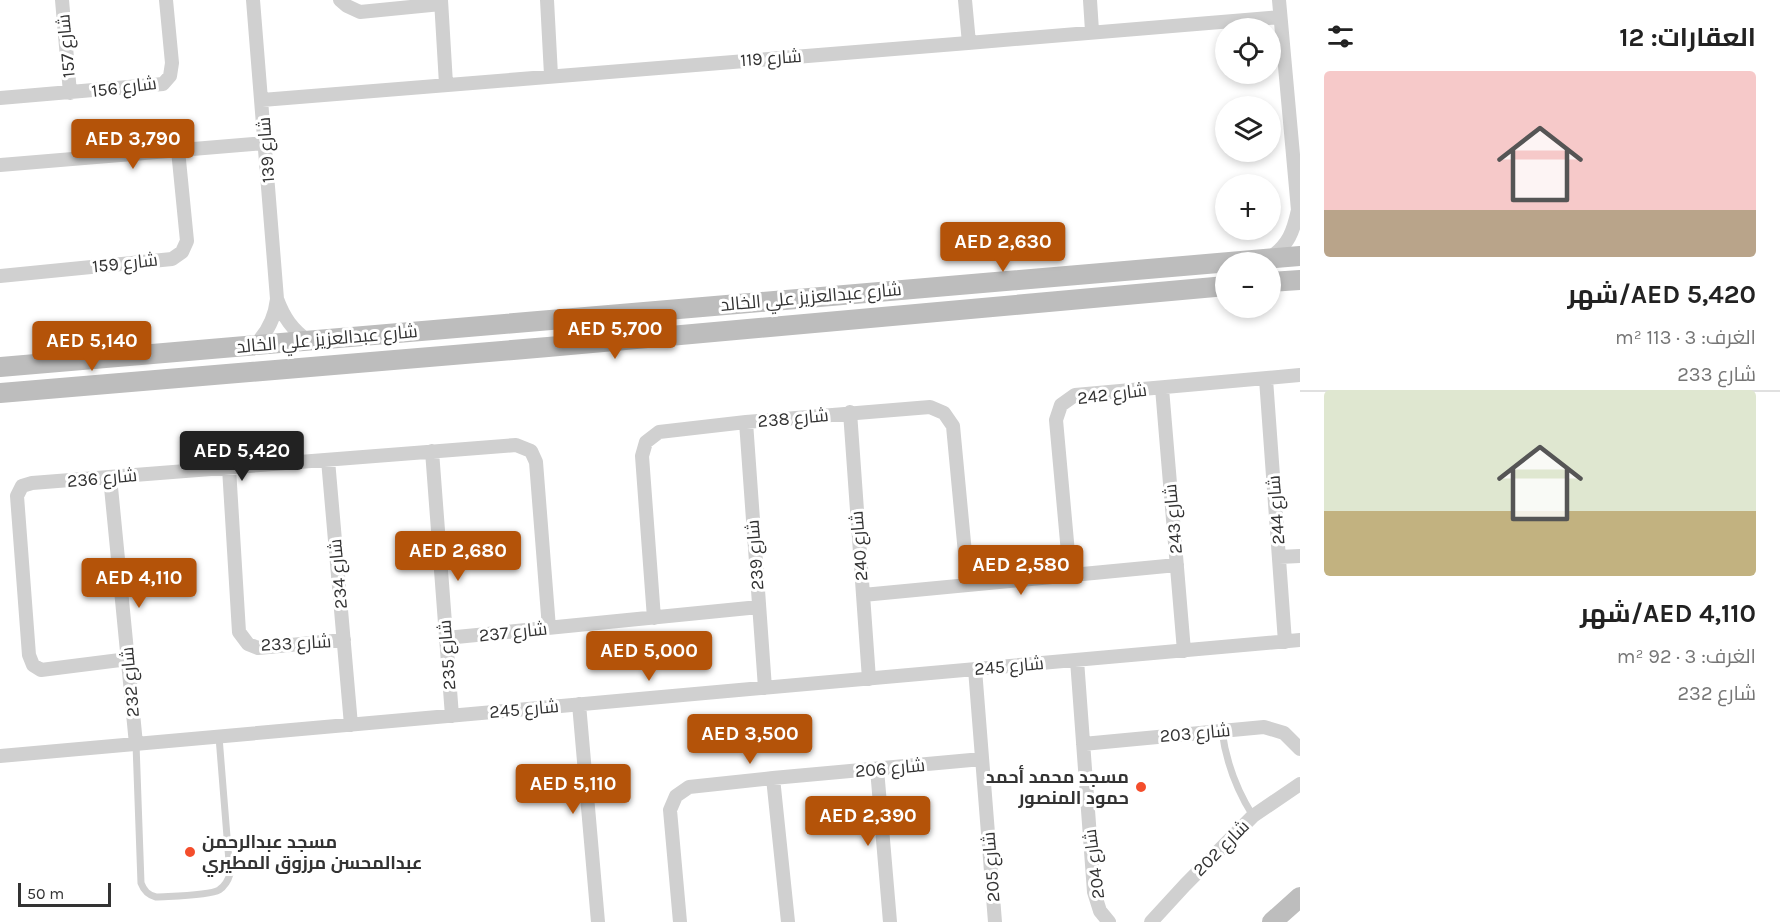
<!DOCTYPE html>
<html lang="ar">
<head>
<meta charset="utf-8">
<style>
  body { margin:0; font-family:Karla,Cairo,sans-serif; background:#f2f2f2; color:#222; direction:rtl; height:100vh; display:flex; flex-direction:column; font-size:22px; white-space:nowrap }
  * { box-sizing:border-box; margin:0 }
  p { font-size:20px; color:#767676 }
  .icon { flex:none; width:33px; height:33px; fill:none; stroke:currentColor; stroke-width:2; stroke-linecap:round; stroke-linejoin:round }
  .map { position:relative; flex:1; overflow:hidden; direction:ltr }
  .side { display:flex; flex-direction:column; background:#fff; width:480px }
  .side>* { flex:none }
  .buttons { position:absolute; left:1215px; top:18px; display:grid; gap:12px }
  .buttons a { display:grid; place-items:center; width:66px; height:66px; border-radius:50%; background:#fff; box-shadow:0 3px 9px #0003; font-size:30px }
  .scale { position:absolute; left:18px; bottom:15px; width:93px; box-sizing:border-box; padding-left:6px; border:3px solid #333; border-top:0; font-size:16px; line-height:21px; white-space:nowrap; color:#333; -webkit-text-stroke:4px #fff; paint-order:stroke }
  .price { position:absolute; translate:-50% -51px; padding:0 14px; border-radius:6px; background:#b45309; color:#fff; font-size:20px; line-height:39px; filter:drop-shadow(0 2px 3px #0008) }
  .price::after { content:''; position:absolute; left:50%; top:36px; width:18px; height:14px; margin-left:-9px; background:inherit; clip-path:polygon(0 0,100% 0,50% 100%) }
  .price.active { background:#222; color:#fff }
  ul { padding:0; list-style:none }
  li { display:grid; align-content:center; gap:12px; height:318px; padding:0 24px }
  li+li { border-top:2px solid #e0e0e0 }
  li span { display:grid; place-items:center; height:186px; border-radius:6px; color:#555 }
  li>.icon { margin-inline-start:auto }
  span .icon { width:108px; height:108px; fill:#fffc; stroke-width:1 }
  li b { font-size:26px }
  h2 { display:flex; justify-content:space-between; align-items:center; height:72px; padding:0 24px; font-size:26px }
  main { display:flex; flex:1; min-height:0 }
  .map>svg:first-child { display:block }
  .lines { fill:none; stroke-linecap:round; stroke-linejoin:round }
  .lane { stroke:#d0d0d0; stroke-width:7 }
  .street { stroke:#d0d0d0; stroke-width:14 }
  .secondary { stroke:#bdbdbd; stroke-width:20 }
  .poi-dot { fill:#f44d2b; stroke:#fff; stroke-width:2 }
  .labels { text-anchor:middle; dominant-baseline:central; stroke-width:6; stroke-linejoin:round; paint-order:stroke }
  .street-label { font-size:18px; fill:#333; stroke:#fff }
  .poi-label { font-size:18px; font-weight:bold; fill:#333; stroke:#fff; text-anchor:end }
</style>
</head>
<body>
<main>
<section class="side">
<h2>العقارات: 12<svg class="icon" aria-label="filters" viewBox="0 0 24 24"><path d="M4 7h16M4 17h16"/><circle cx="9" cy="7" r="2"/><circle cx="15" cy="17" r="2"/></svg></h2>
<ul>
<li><span style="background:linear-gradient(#f6c9c9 75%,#b9a48a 0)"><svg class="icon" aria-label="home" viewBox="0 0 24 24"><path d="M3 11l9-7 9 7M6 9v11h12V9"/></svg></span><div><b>AED 5,420/شهر</b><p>الغرف: 3 · 113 m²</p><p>شارع 233</p></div></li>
<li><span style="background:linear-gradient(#dfe7d0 65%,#c2b280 0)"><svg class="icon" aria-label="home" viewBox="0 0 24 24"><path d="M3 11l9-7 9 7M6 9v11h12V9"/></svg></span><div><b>AED 4,110/شهر</b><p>الغرف: 3 · 92 m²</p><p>شارع 232</p></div></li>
</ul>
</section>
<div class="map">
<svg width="1300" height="922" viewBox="0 0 1300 922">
  <rect width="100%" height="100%" fill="#fff"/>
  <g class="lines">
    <path class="lane" d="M 1222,731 C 1226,762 1236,789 1253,816
      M 136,744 L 141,883 C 144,891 148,895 156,897 C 169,896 209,896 219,890 C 225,886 228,881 230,874 L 219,737"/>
    <path class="street" d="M 62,0 L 70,93
      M 253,0 L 277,299 C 275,317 268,332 255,345
      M 340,0 L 347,6 L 360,12 L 441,4
      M 441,0 L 446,84
      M 547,0 L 551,75
      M 965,0 L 969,43
      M 1090,0 L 1092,31
      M 1279,0 L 1298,210 L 1300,216
      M 0,98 L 163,84 L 170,76 L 172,63 L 166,0
      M 262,100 C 497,80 733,63 968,43 C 1072,34 1176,25 1280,17
      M 0,165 L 264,143
      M 1270,258 C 1289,244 1293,232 1298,210
      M 0,276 L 172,259 L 182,252 L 187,241 L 178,150
      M 277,299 C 284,318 292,329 308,341
      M 1266,379 L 1285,642
      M 1162,388 L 1184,651
      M 850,412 L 869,679
      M 746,422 L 765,688
      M 432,451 L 452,716
      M 328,460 L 351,725
      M 229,468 L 239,632 L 248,644 L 258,648 L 344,640
      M 110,477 L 136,744
      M 1279,557 L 1300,556
      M 1070,575 L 1056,420 L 1061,405 L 1075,395 L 1300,375
      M 863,595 L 1177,565
      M 654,618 L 642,456 L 646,442 L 659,432 L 746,422 L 930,407 L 944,413 L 953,426 L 968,585
      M 446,638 L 759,607
      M 128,659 L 41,670 L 33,665 L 29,655 L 17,496 L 22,486 L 32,483 L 516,445 L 531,451 L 536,462 L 549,628
      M 1077,660 L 1094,892 L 1100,911 L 1109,922
      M 975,669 L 995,922
      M 579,704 L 598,922
      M 1083,744 L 1264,727 L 1284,733 L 1300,749
      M 0,756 L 1300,640
      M 877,769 L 890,922
      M 773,778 L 788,922
      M 680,922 L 670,810 L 676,796 L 689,787 L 773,778 L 982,759
      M 1151,922 L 1185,885 L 1253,816 L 1300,784"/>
    <path class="secondary" d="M 1270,282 L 1300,280
      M 0,367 L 1300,256
      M 0,393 L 548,347 L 1226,286
      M 1272,922 L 1300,897"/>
  </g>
  <g class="poi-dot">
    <circle cx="1141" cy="787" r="6"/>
    <circle cx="190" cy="852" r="6"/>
  </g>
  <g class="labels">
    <g class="street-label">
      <text transform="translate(66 46) rotate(-95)">شارع 157</text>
      <text transform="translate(771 58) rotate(-4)">شارع 119</text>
      <text transform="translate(124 87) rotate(-7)">شارع 156</text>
      <text transform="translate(266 150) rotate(-94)">شارع 139</text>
      <text transform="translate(125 263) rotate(-6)">شارع 159</text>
      <text transform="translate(811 297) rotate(-5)">شارع عبدالعزيز علي الخالد</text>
      <text transform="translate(327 339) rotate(-5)">شارع عبدالعزيز علي الخالد</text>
      <text transform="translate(1112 394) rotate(-7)">شارع 242</text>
      <text transform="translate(793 418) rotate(-5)">شارع 238</text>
      <text transform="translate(102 478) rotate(-5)">شارع 236</text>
      <text transform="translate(1276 510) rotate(-94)">شارع 244</text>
      <text transform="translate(1173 519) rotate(-95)">شارع 243</text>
      <text transform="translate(859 546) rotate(-94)">شارع 240</text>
      <text transform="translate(755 555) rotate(-94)">شارع 239</text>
      <text transform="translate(338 574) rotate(-95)">شارع 234</text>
      <text transform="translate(513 632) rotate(-6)">شارع 237</text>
      <text transform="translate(296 643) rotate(-3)">شارع 233</text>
      <text transform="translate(447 655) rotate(-94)">شارع 235</text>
      <text transform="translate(1009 666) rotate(-5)">شارع 245</text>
      <text transform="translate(130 682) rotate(-95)">شارع 232</text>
      <text transform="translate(524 709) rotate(-5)">شارع 245</text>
      <text transform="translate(1195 733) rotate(-5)">شارع 203</text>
      <text transform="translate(890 768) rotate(-5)">شارع 206</text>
      <text transform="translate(1221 848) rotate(-45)">شارع 202</text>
      <text transform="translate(1094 864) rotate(-97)">شارع 204</text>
      <text transform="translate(991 867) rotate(-94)">شارع 205</text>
    </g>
    <g class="poi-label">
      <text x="1129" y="777">مسجد محمد أحمد<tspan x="1129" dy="21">حمود المنصور</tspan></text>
      <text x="202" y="842" text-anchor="start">مسجد عبدالرحمن<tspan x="202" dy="21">عبدالمحسن مرزوق المطيري</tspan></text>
    </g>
  </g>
</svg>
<div class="buttons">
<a><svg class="icon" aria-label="locate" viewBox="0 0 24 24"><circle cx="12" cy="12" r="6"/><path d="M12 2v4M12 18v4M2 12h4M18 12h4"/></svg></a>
<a><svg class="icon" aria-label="layers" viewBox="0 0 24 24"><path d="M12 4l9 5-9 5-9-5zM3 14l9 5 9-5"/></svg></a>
<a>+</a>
<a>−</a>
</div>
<div class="scale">50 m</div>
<b class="price" style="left:133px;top:170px">AED 3,790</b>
<b class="price" style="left:1003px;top:273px">AED 2,630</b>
<b class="price" style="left:615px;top:360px">AED 5,700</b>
<b class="price" style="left:92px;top:372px">AED 5,140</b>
<b class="price active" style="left:242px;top:482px">AED 5,420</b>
<b class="price" style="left:458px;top:582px">AED 2,680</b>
<b class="price" style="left:1021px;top:596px">AED 2,580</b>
<b class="price" style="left:139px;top:609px">AED 4,110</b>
<b class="price" style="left:649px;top:682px">AED 5,000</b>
<b class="price" style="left:750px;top:765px">AED 3,500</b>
<b class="price" style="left:573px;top:815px">AED 5,110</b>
<b class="price" style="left:868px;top:847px">AED 2,390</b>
</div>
</main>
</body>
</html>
